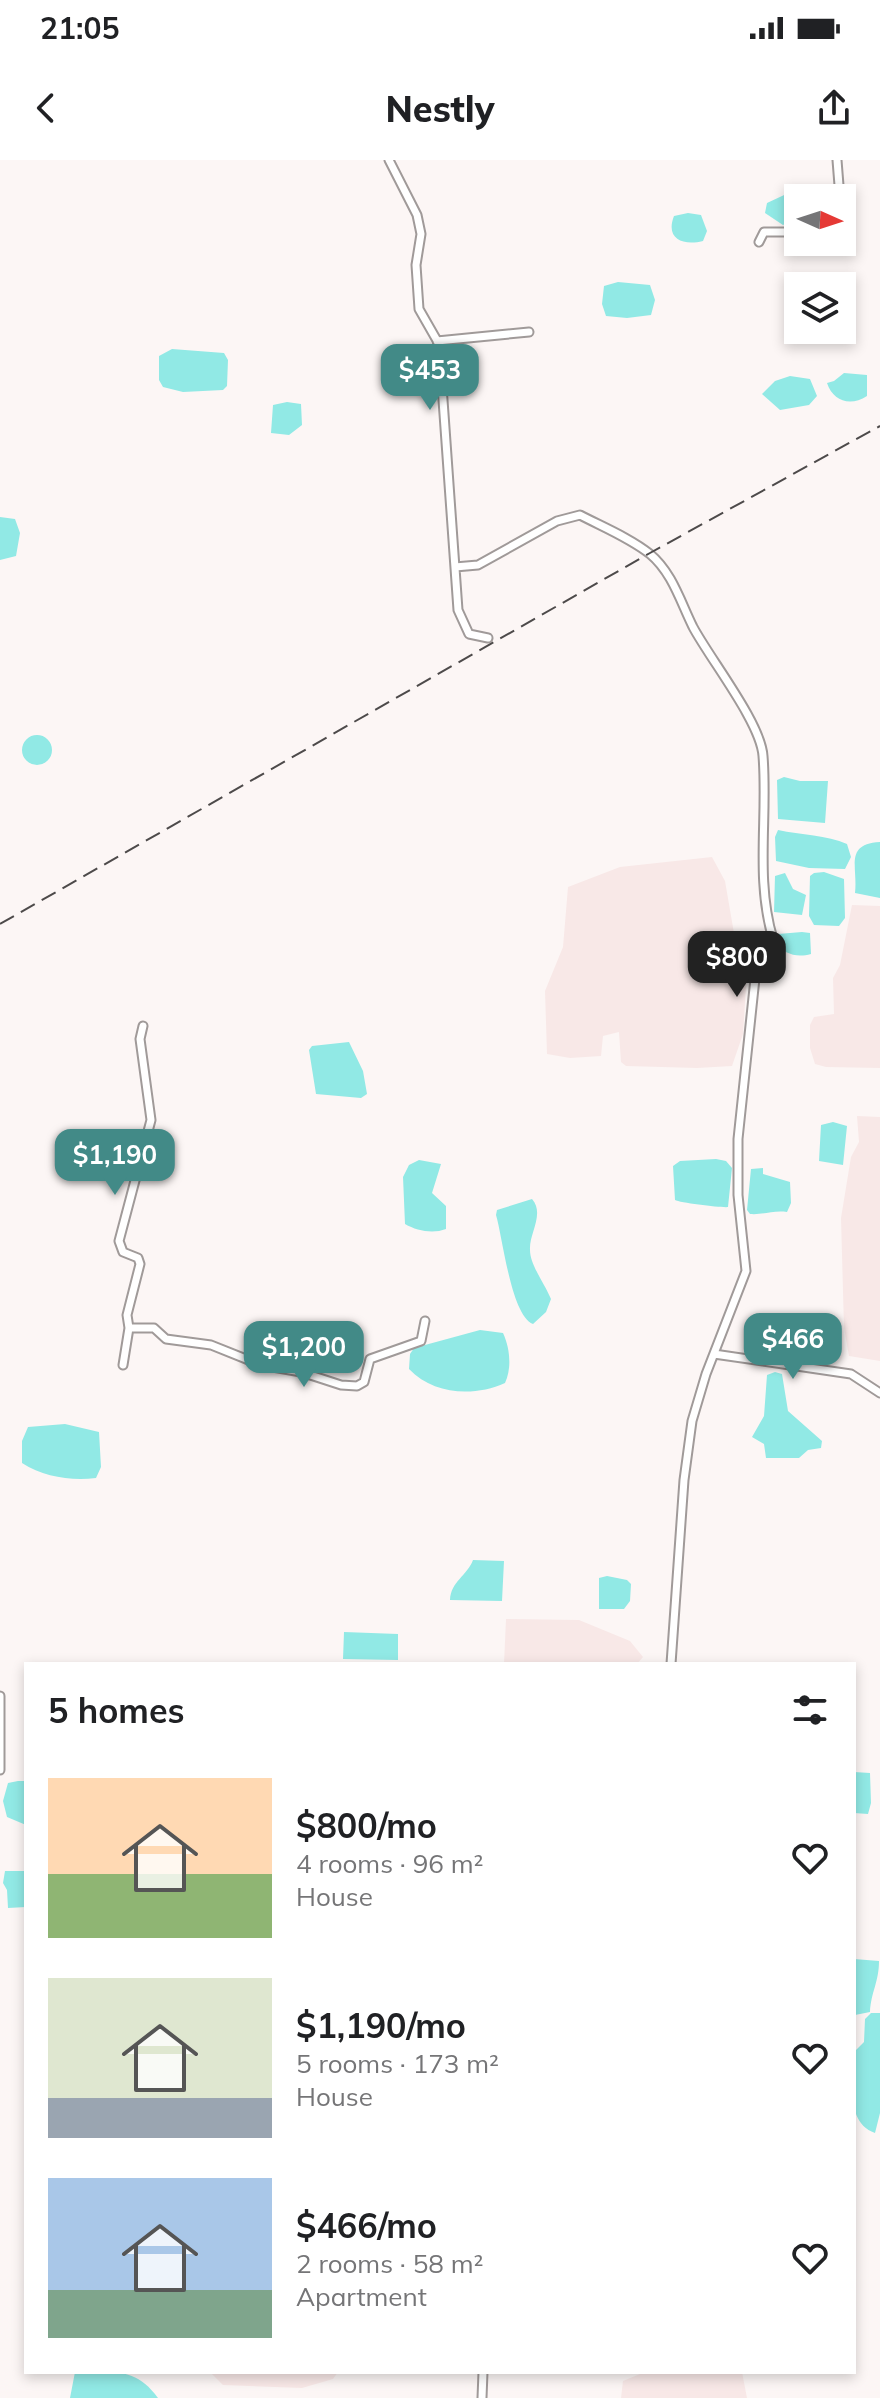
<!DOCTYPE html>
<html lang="en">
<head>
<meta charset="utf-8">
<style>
  body { margin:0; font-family:Mulish,sans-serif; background:#f2f2f2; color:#202124; height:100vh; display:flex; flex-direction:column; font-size:30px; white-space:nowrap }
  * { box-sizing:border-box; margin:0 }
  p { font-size:26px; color:#757577 }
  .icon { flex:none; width:44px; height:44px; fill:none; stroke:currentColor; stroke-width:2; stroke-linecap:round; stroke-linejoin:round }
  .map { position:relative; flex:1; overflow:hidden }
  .drawer { position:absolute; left:24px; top:1502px; width:832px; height:712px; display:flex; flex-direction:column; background:#fff; border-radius:0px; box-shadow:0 4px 12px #0003 }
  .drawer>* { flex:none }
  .needle { width:52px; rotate:93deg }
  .tools { position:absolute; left:784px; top:24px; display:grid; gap:16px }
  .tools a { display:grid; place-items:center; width:72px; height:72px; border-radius:0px; background:#fff; box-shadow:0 4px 12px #0003; font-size:40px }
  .price { position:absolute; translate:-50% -68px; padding:0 18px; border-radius:16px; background:#428a87; color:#fff; font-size:26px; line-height:52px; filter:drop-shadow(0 2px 4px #0008) }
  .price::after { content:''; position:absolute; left:50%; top:48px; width:24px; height:18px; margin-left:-12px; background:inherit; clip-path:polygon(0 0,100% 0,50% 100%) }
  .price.current { background:#222; color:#fff }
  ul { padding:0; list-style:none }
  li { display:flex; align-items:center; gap:24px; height:200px; padding:0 24px }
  li span { display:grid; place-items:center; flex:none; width:224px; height:160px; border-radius:0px; color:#555 }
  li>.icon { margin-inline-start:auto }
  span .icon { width:96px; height:96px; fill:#fffc; stroke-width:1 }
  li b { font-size:34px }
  h2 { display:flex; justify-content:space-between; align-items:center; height:96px; padding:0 24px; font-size:34px }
  .status { display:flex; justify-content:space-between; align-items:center; height:56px; padding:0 40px; background:#fff; direction:ltr }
  .status svg { height:22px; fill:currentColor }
  header { display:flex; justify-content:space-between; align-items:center; height:104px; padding:0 24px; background:#fff; font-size:36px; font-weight:800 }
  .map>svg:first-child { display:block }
  .built { fill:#f8e8e7 }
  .water { fill:#91e9e5 }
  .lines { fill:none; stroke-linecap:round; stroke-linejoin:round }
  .street-casing { stroke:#a09a99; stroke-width:11 }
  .street { stroke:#fff; stroke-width:7 }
  .rail { stroke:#4d4a4a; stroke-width:2; stroke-dasharray:16 8; stroke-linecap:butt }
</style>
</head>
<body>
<div class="status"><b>21:05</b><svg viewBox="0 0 49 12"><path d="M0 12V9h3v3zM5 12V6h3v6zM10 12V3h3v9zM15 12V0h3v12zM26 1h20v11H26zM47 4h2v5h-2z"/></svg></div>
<header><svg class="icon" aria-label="back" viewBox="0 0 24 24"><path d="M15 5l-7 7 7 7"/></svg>Nestly<svg class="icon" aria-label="share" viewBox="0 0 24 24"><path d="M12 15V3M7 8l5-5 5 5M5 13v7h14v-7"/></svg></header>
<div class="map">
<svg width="880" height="2238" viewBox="0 0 880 2238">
  <rect width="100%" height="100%" fill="#fcf6f5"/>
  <path class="built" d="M 712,697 L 725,721 L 735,779 L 747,811 L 743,874 L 732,906 L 697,908 L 626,906 L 621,902 L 619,872 L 603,876 L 601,896 L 570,898 L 547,894 L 545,831 L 563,787 L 568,727 L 620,707 Z
    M 852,745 L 880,746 L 880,908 L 826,907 L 815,904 L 810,888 L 810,865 L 814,857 L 834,854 L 833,818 L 840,805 Z
    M 857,956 L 880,957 L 880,1201 L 849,1196 L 844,1168 L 841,1058 L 851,997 L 859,982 Z
    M 506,1459 L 579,1460 L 630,1481 L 643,1497 L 637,1504 L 504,1504 Z
    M 210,2212 L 338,2212 L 333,2219 L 302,2228 L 223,2225 Z
    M 660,2212 L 742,2212 L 747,2238 L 621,2238 L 623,2221 L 640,2214 Z"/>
  <path class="water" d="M 797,29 L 804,38 L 798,38 L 798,58 L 783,65 L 765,53 L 767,43 Z
    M 688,53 L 701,55 L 707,71 L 703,81 C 683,86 665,79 674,56 Z
    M 618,122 L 650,125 L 655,140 L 651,155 L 627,158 L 606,156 L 602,144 L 604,126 Z
    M 172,189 L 224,193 L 228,200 L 227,226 L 223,230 L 183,232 L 163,227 L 159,220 L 159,196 Z
    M 844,213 L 867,215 L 867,236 C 850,247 833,241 827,223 L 834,221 Z
    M 790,216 L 810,219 L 817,236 L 809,245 L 780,250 L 762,234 L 775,221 Z
    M 287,242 L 301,244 L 302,265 L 289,275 L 271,273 L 273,245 Z
    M 0,357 L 15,359 L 20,373 L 16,396 L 0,400 Z
    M22 590a15 15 0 1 1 30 0a15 15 0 1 1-30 0Z
    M 784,617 L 800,621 L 828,621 L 825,663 L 778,659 L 777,620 Z
    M 778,670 C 801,675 827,675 847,684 L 851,697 L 845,709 L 809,708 L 776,701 L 775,677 Z
    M 880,682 L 880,738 L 855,733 C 858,707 844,684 880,682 Z
    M 824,712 L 844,719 L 845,758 L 839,766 L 814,765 L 809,756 L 810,716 L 814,713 Z
    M 785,713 L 793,729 L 806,735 L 802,755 L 774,752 L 775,716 Z
    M 802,772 L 810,773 L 811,794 C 796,798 784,794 775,782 L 778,774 Z
    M 349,882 L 363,911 L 367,934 L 361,938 L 316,934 L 309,890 L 312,886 Z
    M 833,962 L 847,966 L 843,1005 L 819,1001 L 821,965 Z
    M 716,999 L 726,1001 L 732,1008 L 728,1047 C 724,1048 680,1043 675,1040 L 673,1006 L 680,1001 Z
    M 419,1000 L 441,1004 L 432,1033 L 446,1046 L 446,1069 C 433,1074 417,1071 405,1064 L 403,1017 L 409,1005 Z
    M 763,1008 L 763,1014 L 790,1022 L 791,1043 L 787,1052 C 773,1050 764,1055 750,1054 L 747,1050 L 751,1009 Z
    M 532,1039 C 545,1054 529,1073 530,1090 C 530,1105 545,1124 551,1139 L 546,1152 L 533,1164 C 511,1155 503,1079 496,1055 L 497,1050 Z
    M 480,1170 L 503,1173 C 510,1188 512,1208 505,1223 C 474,1237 434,1235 409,1209 L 410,1194 L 414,1188 Z
    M 775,1212 L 782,1214 L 788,1251 L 822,1281 L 821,1288 L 808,1290 L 799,1298 L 766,1298 L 764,1284 L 752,1277 L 764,1256 L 767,1215 Z
    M 65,1264 L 99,1272 L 101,1307 L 96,1318 C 71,1321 44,1317 22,1303 L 22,1281 L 28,1267 Z
    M 473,1400 L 504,1401 L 502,1441 L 450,1440 C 451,1421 467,1416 473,1400 Z
    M 607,1416 L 627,1420 L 631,1424 L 630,1441 L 624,1449 L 599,1449 L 599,1418 Z
    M 344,1472 L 398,1474 L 398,1500 L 343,1499 Z
    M 854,1612 L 870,1613 L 871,1643 L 868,1654 L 854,1653 Z
    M 18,1621 L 26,1621 L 26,1665 L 7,1657 L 3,1641 L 8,1623 Z
    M 5,1711 L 26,1711 L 26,1747 L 8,1748 L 7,1730 L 3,1723 Z
    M 854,1799 L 879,1801 C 879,1822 871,1832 870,1852 L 855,1855 Z
    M 871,1853 L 880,1853 L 880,1953 L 875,1973 C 844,1962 854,1919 854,1892 L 864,1882 L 865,1859 Z
    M 75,2212 C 110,2212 135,2206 158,2238 L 70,2238 Z"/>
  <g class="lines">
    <defs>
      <path id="street" d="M 389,0 L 417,55 L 421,74 L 416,105 L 419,149 L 439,184 L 458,450 L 469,474 L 488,478
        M 837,0 L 840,38
        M 759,82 L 764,72 L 798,72
        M 437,181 L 529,172
        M 455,407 L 478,405 L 557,361 L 580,355 C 603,367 630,378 650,394 C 672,412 681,443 693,467 C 710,499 761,563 763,596 C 768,657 755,719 773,779 L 756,809 L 738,979 L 738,1035 L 746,1111 L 706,1214 L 692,1261 L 684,1320 L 671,1504
        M 129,1168 L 154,1168 L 166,1179 L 211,1185 L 261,1205 L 301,1212 L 341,1225 L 357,1226 L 364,1222 L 370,1199 L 421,1181 L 425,1161
        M 714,1194 L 851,1214 L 880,1233
        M 123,1205 L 129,1168 L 127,1155 L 140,1104 L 138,1098 L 123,1092 L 119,1081 L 151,960 L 140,879 L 143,866
        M 0,1536 L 0,1610
        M 482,2238 L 483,2212"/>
    </defs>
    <use href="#street" class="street-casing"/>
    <use href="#street" class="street"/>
    <path class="rail" d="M 0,764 L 650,393 L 880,266"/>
  </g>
</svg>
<div class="tools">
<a><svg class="needle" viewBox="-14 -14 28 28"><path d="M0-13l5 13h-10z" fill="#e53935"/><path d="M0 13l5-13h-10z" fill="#757577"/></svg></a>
<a><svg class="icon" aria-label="layers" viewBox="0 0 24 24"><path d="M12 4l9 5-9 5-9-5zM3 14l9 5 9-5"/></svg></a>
</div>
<b class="price" style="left:430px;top:252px">$453</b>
<b class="price current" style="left:737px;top:839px">$800</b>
<b class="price" style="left:115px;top:1037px">$1,190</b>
<b class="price" style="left:793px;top:1221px">$466</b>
<b class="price" style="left:304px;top:1229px">$1,200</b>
<section class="drawer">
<h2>5 homes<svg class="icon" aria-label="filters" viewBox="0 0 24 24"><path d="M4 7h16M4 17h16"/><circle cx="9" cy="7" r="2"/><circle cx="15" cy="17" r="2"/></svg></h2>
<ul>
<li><span style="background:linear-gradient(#ffd9b3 60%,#8fb573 0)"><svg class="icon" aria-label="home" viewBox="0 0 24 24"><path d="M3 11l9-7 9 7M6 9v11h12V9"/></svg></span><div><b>$800/mo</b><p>4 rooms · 96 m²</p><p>House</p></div><svg class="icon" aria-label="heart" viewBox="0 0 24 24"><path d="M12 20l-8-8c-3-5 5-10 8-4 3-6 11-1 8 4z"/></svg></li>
<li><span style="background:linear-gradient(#dfe7d0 75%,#9aa5b1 0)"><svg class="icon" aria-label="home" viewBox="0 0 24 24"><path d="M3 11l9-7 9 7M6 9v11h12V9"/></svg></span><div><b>$1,190/mo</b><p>5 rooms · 173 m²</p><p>House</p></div><svg class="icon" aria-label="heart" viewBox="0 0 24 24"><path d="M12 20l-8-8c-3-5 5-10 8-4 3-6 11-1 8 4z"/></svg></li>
<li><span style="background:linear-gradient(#a9c7e8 70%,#7fa58c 0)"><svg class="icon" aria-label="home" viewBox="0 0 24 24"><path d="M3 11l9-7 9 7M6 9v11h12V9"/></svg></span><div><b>$466/mo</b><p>2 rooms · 58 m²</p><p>Apartment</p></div><svg class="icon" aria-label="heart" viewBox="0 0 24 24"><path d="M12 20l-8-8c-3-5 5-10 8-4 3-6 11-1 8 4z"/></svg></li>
</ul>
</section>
</div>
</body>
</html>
